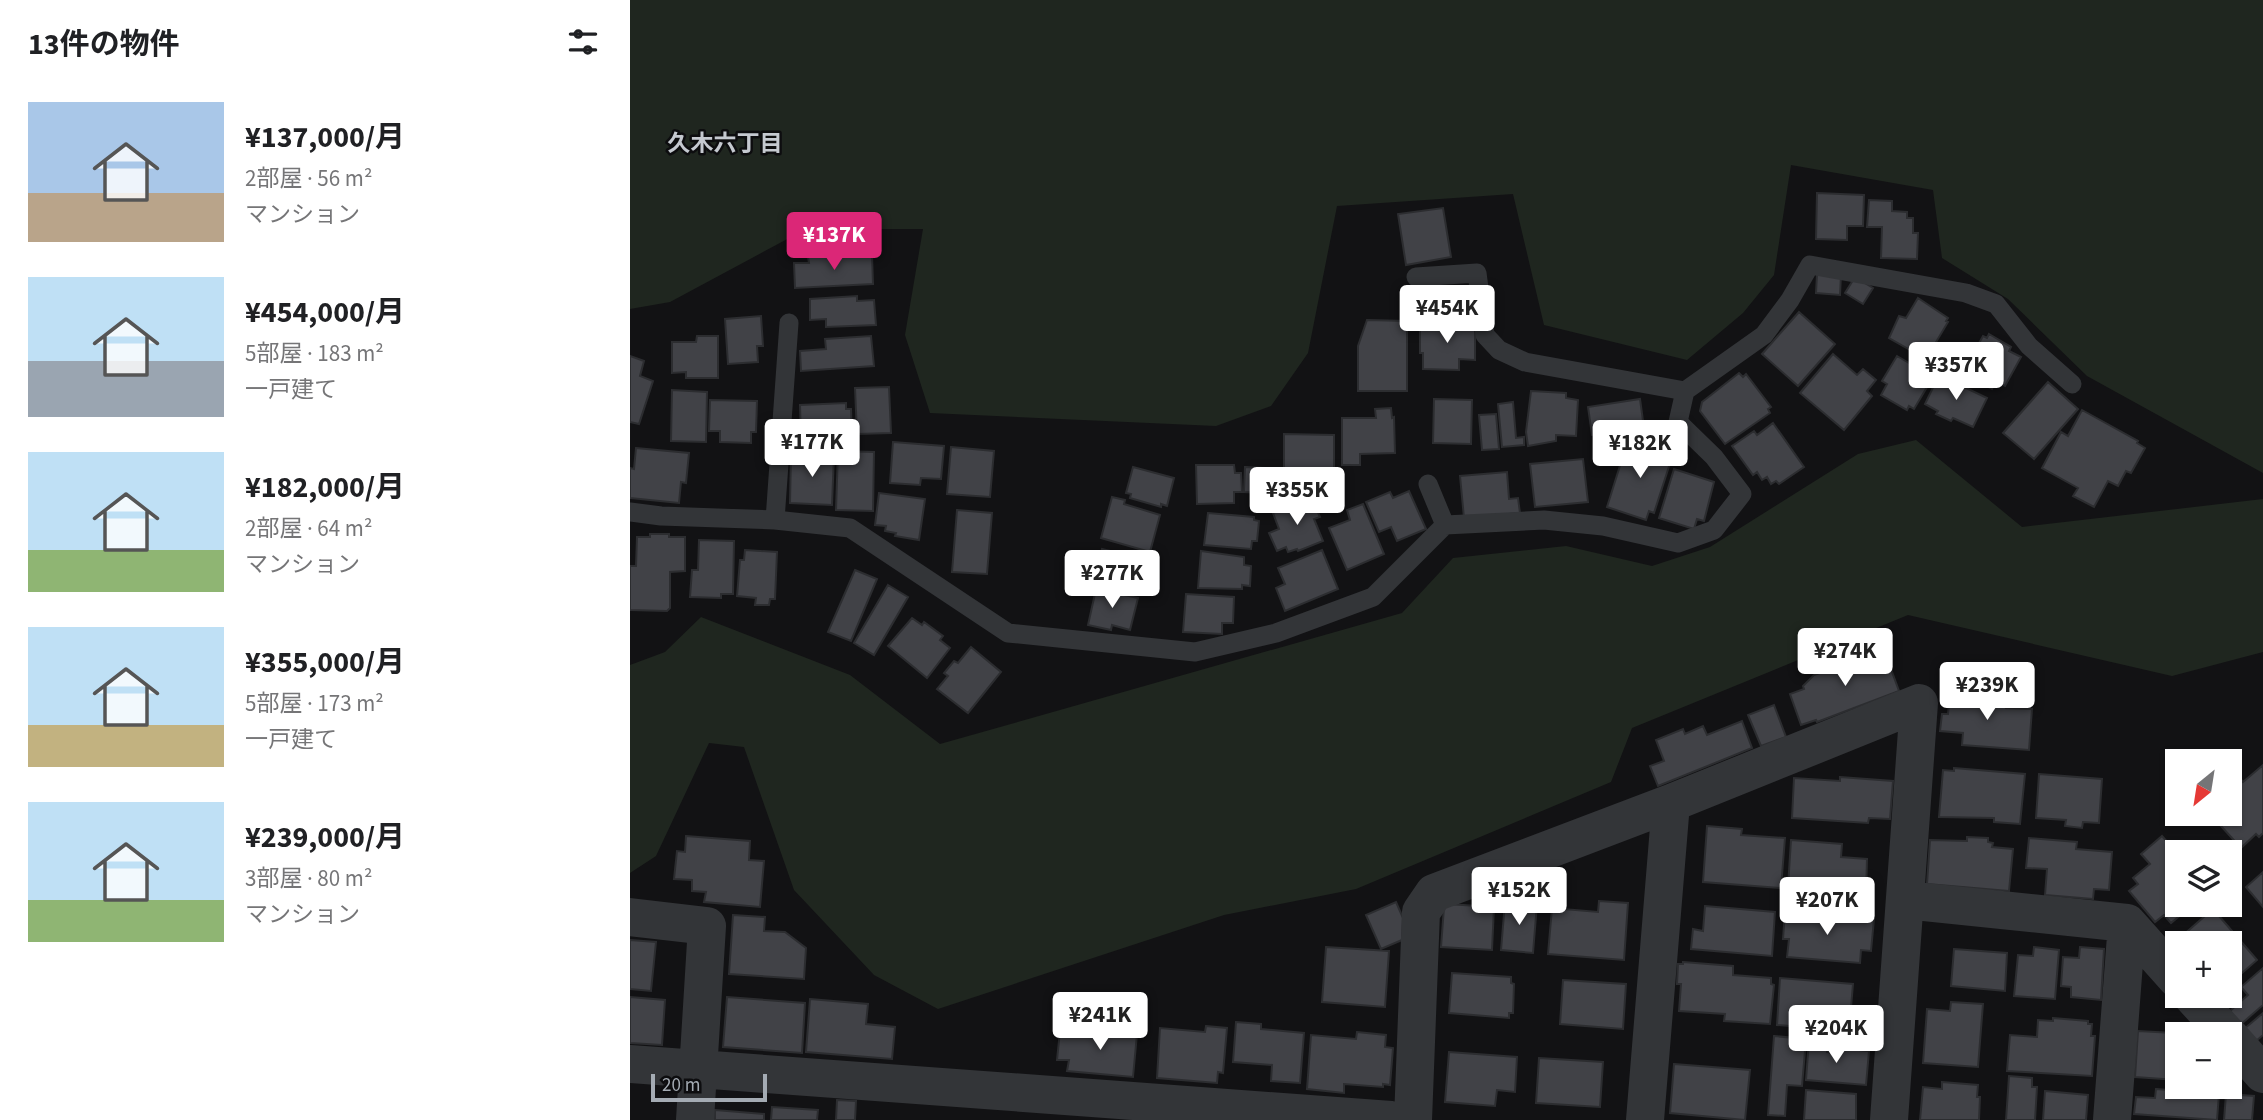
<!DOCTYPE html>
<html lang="ja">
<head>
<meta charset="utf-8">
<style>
  body { margin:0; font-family:"Source Sans 3","Noto Sans JP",sans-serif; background:#f6f6f6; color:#202124; height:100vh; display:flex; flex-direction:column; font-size:26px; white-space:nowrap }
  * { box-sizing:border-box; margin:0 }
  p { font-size:23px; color:#757577 }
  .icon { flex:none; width:38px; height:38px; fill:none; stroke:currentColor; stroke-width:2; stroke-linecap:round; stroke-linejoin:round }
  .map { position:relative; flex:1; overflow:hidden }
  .sheet { display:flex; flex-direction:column; background:#fff; width:630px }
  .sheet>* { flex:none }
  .needle { width:46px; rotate:210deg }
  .controls { position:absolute; left:1535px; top:749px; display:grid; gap:14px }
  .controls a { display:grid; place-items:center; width:77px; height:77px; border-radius:0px; background:#fff; box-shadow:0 2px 5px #0004; font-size:35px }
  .scale { position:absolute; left:21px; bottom:18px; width:116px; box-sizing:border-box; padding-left:7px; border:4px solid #a4abb3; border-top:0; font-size:19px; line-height:24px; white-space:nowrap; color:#a4abb3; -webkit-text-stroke:5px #0d0d0f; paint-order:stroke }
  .price { position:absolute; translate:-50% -60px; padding:0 16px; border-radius:7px; background:#fff; color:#222; font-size:23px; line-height:46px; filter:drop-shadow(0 2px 4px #0008) }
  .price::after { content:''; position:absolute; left:50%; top:42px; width:21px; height:16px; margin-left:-10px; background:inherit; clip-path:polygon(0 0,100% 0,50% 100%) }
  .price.selected { background:#db2777; color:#fff }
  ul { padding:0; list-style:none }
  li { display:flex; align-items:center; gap:21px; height:175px; padding:0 28px }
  li span { display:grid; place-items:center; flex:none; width:196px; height:140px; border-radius:0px; color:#555 }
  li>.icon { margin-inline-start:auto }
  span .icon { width:84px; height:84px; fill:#fffc; stroke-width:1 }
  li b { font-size:30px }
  h2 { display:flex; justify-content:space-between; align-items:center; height:84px; padding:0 28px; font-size:30px }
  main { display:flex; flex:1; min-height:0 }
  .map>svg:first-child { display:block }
  .green { fill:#1f261f }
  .building { fill:#414247; stroke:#2c2d30; stroke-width:2 }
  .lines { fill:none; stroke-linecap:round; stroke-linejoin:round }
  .lane { stroke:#333538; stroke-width:19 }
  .street { stroke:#333538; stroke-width:38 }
  .labels { text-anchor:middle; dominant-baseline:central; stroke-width:5; stroke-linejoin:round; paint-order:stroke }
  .neighbourhood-label { font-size:23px; font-weight:bold; fill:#c5c9d0; stroke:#0d0d0f }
</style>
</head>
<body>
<main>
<section class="sheet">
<h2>13件の物件<svg class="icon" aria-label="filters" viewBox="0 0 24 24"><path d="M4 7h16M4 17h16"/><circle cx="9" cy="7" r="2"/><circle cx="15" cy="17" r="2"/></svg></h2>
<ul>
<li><span style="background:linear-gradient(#a9c7e8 65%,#b9a48a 0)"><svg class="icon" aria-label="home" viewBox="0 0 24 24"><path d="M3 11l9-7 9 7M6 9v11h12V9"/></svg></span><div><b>¥137,000/月</b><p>2部屋 · 56 m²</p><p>マンション</p></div></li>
<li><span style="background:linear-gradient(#bfe0f5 60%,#9aa5b1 0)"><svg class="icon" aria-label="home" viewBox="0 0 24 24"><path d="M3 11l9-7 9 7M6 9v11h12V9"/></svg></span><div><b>¥454,000/月</b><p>5部屋 · 183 m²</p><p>一戸建て</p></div></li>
<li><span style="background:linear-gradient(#bfe0f5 70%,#8fb573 0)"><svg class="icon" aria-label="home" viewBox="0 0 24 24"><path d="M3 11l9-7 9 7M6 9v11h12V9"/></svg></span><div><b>¥182,000/月</b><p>2部屋 · 64 m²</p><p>マンション</p></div></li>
<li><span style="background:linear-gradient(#bfe0f5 70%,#c2b280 0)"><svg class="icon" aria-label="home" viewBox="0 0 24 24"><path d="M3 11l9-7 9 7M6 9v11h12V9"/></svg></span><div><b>¥355,000/月</b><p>5部屋 · 173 m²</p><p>一戸建て</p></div></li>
<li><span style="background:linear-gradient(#bfe0f5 70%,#8fb573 0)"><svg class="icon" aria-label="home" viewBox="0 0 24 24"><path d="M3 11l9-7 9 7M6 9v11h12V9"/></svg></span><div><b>¥239,000/月</b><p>3部屋 · 80 m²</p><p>マンション</p></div></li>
</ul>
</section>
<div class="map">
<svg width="1633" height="1120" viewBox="0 0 1633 1120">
  <rect width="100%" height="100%" fill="#121214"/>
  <path class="green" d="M 0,0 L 1633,0 L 1633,473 L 1457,376 L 1378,299 L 1312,258 L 1303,190 L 1161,165 L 1144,275 L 1113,313 L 1057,360 L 914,325 L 883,194 L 707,206 L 678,353 L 641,406 L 586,426 L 300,413 L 275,335 L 293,229 L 176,229 L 40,302 L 0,309 Z
    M 1286,440 L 1392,527 L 1633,499 L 1633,652 L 1542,676 L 1278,615 L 1002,728 L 981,782 L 726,889 L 594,915 L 308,1009 L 244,975 L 164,890 L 114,747 L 79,743 L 26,856 L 0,873 L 0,665 L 35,652 L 71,617 L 220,675 L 310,744 L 772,613 L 823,558 L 936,546 L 1022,566 L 1080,547 L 1228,454 Z"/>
  <path class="building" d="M 1187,193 L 1234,195 L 1233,226 L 1217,226 L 1217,240 L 1186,239 Z
    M 1239,200 L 1262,201 L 1262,211 L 1277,212 L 1277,218 L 1283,218 L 1283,233 L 1288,233 L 1287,259 L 1251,258 L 1252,227 L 1237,227 Z
    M 813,208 L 821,257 L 776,265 L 768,214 Z
    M 242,255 L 243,284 L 165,288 L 164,263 L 179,263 L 178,257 Z
    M 1187,274 L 1211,275 L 1210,295 L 1186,293 Z
    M 1225,277 L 1243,288 L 1233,304 L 1215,293 Z
    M 227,296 L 227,301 L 244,300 L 246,325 L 196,327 L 196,319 L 180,320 L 180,299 Z
    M 1288,298 L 1318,318 L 1316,321 L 1318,322 L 1296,359 L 1259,338 L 1269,316 L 1276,318 Z
    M 1169,312 L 1205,344 L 1168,386 L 1132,354 Z
    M 131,316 L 133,346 L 127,346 L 128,362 L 98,364 L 95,319 Z
    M 737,320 L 777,321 L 777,391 L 728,391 L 728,346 Z
    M 790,324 L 845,325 L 845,360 L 829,359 L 829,370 L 793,369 L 793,353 L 790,353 Z
    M 1359,334 L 1381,347 L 1379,351 L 1391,357 L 1375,386 L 1366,381 L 1362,389 L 1332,373 L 1353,336 L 1357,338 Z
    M 67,336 L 88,336 L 88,378 L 56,378 L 56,372 L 42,373 L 42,342 L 66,342 Z
    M 241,336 L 244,366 L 171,371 L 170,351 L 196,349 L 195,339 Z
    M 1203,354 L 1227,375 L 1233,369 L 1246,380 L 1237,391 L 1242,396 L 1214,430 L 1170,393 Z
    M 0,356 L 14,361 L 10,376 L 23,381 L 9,424 L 0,422 Z
    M 1267,356 L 1303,377 L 1284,409 L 1279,406 L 1277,410 L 1251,395 L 1257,384 L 1252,381 Z
    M 1109,373 L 1113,377 L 1116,374 L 1141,407 L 1138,409 L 1140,413 L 1095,444 L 1070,411 L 1072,402 Z
    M 1309,375 L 1357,398 L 1343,427 L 1323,418 L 1321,421 L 1306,414 L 1308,411 L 1295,404 Z
    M 1418,382 L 1448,409 L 1404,459 L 1373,433 Z
    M 259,387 L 261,433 L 227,434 L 225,388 Z
    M 42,390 L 77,392 L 76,442 L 41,441 Z
    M 901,391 L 936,393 L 936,398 L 948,400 L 946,436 L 926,435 L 926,441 L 898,446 L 896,432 Z
    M 804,399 L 842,400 L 841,444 L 803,443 Z
    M 1010,399 L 1014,428 L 962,435 L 958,407 Z
    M 80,400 L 127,401 L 126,432 L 121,432 L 121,443 L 90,442 L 90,431 L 79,431 Z
    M 883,402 L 886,438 L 894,437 L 894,445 L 872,447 L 868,404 Z
    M 216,403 L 216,409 L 221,409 L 222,437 L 171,439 L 170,405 Z
    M 761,408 L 762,418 L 764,417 L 765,453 L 730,454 L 730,465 L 712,465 L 712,418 L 746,418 L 745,409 Z
    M 1452,410 L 1508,441 L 1507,443 L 1515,448 L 1501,473 L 1496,471 L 1488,486 L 1478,481 L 1464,507 L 1443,496 L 1448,488 L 1412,468 L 1431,432 L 1438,436 Z
    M 866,414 L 869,449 L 852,450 L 849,415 Z
    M 1143,423 L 1174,467 L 1149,484 L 1146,481 L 1141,484 L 1137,477 L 1132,480 L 1127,472 L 1123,475 L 1102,446 L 1124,431 L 1127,435 Z
    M 654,434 L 704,435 L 704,477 L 694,476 L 694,487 L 654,487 Z
    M 998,440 L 1043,454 L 1024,513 L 1019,511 L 1016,520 L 977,507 Z
    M 263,442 L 314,446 L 311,479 L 291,478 L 290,485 L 260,483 Z
    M 321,447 L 364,451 L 360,497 L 317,494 Z
    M 6,448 L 59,453 L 56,483 L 51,482 L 49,503 L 0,498 L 0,468 L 4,469 Z
    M 208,451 L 244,452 L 243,511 L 206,510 Z
    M 161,454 L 204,455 L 202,505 L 160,503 Z
    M 953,459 L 958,502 L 905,507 L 900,464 Z
    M 566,465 L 604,465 L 605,473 L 611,473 L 612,492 L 604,492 L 604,503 L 567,504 Z
    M 503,467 L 544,478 L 537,506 L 531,504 L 531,507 L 500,498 L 501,494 L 496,493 Z
    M 615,467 L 635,468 L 632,493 L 614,492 Z
    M 1044,469 L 1084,482 L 1074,521 L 1067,519 L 1064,529 L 1029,518 Z
    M 877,472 L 879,499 L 888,498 L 890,513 L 834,518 L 830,476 Z
    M 779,491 L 796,529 L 767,541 L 761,527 L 749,532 L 736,502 L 760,492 L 763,498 Z
    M 249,493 L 295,499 L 289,540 L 265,536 L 266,533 L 255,531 L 256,526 L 245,525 Z
    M 482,497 L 495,500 L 494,504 L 530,515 L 520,552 L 471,538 Z
    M 681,497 L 690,517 L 684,519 L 693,541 L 668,551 L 667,549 L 658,552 L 656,547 L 647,551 L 639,533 L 649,529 L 643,513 Z
    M 733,504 L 754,554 L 717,570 L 699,528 L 720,520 L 717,510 Z
    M 327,510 L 362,513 L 357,574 L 322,572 Z
    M 578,513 L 624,517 L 624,520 L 629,521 L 627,541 L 622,541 L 621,549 L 574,545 Z
    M 20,534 L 39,534 L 39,537 L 55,537 L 55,571 L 40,572 L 40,608 L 37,611 L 0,610 L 0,566 L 6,566 L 7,537 L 20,537 Z
    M 69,540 L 104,541 L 103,594 L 91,594 L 91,598 L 60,597 L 62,570 L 68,570 Z
    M 472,549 L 522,561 L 519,577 L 524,578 L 521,595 L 464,582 Z
    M 115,550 L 147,552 L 145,599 L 140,599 L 139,605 L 125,605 L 126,598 L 107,596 L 110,560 L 114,560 Z
    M 692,550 L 708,589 L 655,611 L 646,588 L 655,584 L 648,568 Z
    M 571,551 L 614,557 L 614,565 L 621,566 L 620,586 L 612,585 L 612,589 L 568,588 Z
    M 225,570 L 247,579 L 221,641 L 198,632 Z
    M 258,585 L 278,597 L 244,655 L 224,643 Z
    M 466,589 L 508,598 L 500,630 L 482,625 L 481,630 L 458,625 Z
    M 556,594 L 604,597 L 603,623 L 592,623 L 592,634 L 553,632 Z
    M 282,618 L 292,625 L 294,622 L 313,636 L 310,640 L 320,648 L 297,678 L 258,646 Z
    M 341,647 L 371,672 L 338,713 L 307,689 L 318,676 L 314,673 L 324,661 L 328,663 Z
    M 1254,650 L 1269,691 L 1187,722 L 1186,720 L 1171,725 L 1160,694 L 1174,689 L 1173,686 L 1184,675 Z
    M 1320,692 L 1352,694 L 1351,699 L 1377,701 L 1376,708 L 1402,709 L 1399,750 L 1332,745 L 1333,733 L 1310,731 L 1312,714 L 1318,714 Z
    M 1144,705 L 1156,737 L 1131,746 L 1118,715 Z
    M 1112,721 L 1122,748 L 1028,786 L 1020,766 L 1034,761 L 1026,740 L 1053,729 L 1055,734 L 1073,726 L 1077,735 Z
    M 1633,765 L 1633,833 L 1629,837 L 1626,834 L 1611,848 L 1580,814 L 1600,814 L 1600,787 L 1610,778 L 1613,782 Z
    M 1324,768 L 1395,774 L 1390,824 L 1364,822 L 1364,818 L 1309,817 L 1313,770 L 1324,771 Z
    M 1409,774 L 1472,779 L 1469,823 L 1453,822 L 1452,828 L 1435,826 L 1436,820 L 1406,818 Z
    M 1210,777 L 1263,781 L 1260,819 L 1239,818 L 1238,823 L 1162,818 L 1164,778 L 1210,781 Z
    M 1077,826 L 1112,829 L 1111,835 L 1155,838 L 1151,888 L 1073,882 Z
    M 56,836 L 120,841 L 119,860 L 134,861 L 130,907 L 74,902 L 76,892 L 62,891 L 62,880 L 44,879 L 47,851 L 55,852 Z
    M 1532,836 L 1547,853 L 1547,905 L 1569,905 L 1556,916 L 1553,913 L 1541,923 L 1534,915 L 1525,922 L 1499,891 L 1508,884 L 1503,878 L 1520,864 L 1511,854 Z
    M 1337,837 L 1358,838 L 1358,842 L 1363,843 L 1362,847 L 1383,849 L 1379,891 L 1297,884 L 1300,840 L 1337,841 Z
    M 1399,838 L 1447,842 L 1446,849 L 1482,852 L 1479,890 L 1464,889 L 1463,899 L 1415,895 L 1417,869 L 1396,868 Z
    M 1161,840 L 1212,844 L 1211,857 L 1237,859 L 1236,894 L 1158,887 Z
    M 1633,872 L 1633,907 L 1616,887 Z
    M 969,901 L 998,903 L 994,960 L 918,954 L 922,908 L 968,912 Z
    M 766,902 L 773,918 L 772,940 L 751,949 L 736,915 Z
    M 875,902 L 907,904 L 903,953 L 871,950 Z
    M 817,904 L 864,907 L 862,950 L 811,947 L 814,907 Z
    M 1075,906 L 1145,912 L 1142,956 L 1061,949 L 1063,929 L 1073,931 Z
    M 1583,909 L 1627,960 L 1604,980 L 1600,974 L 1600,943 L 1547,943 L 1547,946 L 1544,943 Z
    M 1155,911 L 1244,919 L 1241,951 L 1231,950 L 1230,963 L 1157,957 L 1159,939 L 1153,939 Z
    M 103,915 L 135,917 L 134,931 L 155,932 L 176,948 L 174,979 L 99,974 Z
    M 0,940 L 26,942 L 21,991 L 0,989 Z
    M 696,947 L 759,951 L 755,1007 L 692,1002 Z
    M 1404,947 L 1429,950 L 1425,999 L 1384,996 L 1388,955 L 1403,956 Z
    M 1450,947 L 1474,949 L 1471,1000 L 1441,997 L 1441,987 L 1431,986 L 1433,957 L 1449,958 Z
    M 1324,949 L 1377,953 L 1375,991 L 1321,986 Z
    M 1053,962 L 1103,966 L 1103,975 L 1141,978 L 1141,984 L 1144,985 L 1140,1024 L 1094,1021 L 1095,1014 L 1049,1011 L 1051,984 L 1047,984 L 1048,964 L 1053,964 Z
    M 1633,968 L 1633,1005 L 1610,1025 L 1599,1012 L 1618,995 L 1611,987 Z
    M 822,973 L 881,977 L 881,983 L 884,984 L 883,1013 L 879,1013 L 879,1018 L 819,1013 Z
    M 1150,978 L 1223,984 L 1219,1031 L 1147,1025 Z
    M 933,980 L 996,984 L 993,1029 L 930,1024 Z
    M 0,997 L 35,1000 L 32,1045 L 0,1043 Z
    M 97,997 L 175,1003 L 172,1053 L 93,1047 Z
    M 180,999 L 238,1004 L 236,1024 L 265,1027 L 262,1059 L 176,1052 Z
    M 1321,1002 L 1353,1004 L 1348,1067 L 1293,1063 L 1297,1009 L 1320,1011 Z
    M 1633,1013 L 1633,1035 L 1625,1042 L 1614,1029 Z
    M 1423,1018 L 1458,1021 L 1458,1024 L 1462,1024 L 1461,1036 L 1465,1036 L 1462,1076 L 1377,1071 L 1380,1035 L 1407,1037 L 1408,1020 L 1423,1021 Z
    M 606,1022 L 631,1024 L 631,1029 L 674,1033 L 670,1083 L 641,1081 L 642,1065 L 603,1062 Z
    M 488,1024 L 501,1026 L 507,1034 L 503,1077 L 437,1071 L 439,1060 L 427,1060 L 430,1031 L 479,1035 Z
    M 576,1026 L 597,1028 L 593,1073 L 588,1072 L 587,1083 L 527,1078 L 530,1028 L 575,1032 Z
    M 1508,1031 L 1562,1034 L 1547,1034 L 1547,1080 L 1505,1077 Z
    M 727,1032 L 756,1035 L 755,1047 L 763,1048 L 760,1085 L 753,1084 L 753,1087 L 714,1084 L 714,1093 L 677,1089 L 681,1035 L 726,1039 Z
    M 1144,1036 L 1176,1039 L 1172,1086 L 1157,1085 L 1155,1116 L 1138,1115 Z
    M 1179,1040 L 1198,1041 L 1197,1052 L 1206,1053 L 1207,1048 L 1239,1051 L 1236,1085 L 1176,1080 Z
    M 819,1052 L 887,1057 L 885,1092 L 867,1090 L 865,1106 L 815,1102 Z
    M 909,1058 L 973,1062 L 970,1107 L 906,1103 Z
    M 1044,1064 L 1120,1070 L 1115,1120 L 1040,1113 Z
    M 1379,1076 L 1402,1078 L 1402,1087 L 1407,1087 L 1405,1120 L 1376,1120 Z
    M 1312,1082 L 1348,1085 L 1347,1097 L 1350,1097 L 1349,1120 L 1290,1120 L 1293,1087 L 1312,1089 Z
    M 1526,1089 L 1589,1094 L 1587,1120 L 1504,1114 L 1506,1097 L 1525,1098 Z
    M 1176,1090 L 1226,1094 L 1226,1120 L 1174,1120 Z
    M 1415,1091 L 1458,1095 L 1456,1120 L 1413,1120 Z
    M 1596,1094 L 1624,1096 L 1622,1120 L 1594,1120 Z
    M 207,1100 L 226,1101 L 225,1120 L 206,1120 Z
    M 142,1107 L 188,1110 L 187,1120 L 141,1120 Z
    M 85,1110 L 134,1114 L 134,1120 L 85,1120 Z"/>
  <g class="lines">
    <path class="lane" d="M 786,277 L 847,273 L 855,335 L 869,350 L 895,362 L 1055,391
      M 798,484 L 815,525
      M 0,512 L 31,516 L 145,520 L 220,528 L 378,633 L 565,652 L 646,633 L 743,597 L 815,525 L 914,520 L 973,526 L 1048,543 L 1084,530 L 1112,494 L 1084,457 L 1048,422 L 1055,391 L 1134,335 L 1160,300 L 1180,265 L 1336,293 L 1366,304 L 1399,346 L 1442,384
      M 145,520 L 159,323"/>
    <path class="street" d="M 1275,900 L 1497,923 L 1547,979
      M 0,917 L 77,926 L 65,1120
      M 1562,996 L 1597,1034
      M 1600,1037 L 1633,1074
      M 0,1064 L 761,1120
      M 783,1120 L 791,912 L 804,893 L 1041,803 L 1289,703 L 1259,1120
      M 1015,1120 L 1041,803
      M 1482,1120 L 1497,923"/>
  </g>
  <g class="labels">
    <g class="neighbourhood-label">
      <text x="95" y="143">久木六丁目</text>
    </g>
  </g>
</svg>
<div class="controls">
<a><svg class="needle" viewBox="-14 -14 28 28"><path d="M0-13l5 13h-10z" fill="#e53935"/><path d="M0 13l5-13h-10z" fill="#757577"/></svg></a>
<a><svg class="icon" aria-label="layers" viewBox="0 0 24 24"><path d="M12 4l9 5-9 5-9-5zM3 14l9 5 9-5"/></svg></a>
<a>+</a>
<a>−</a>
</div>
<div class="scale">20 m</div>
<b class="price selected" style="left:204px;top:272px">¥137K</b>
<b class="price" style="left:817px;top:345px">¥454K</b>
<b class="price" style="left:1326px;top:402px">¥357K</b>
<b class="price" style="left:182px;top:479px">¥177K</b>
<b class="price" style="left:1010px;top:480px">¥182K</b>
<b class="price" style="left:667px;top:527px">¥355K</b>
<b class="price" style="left:482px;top:610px">¥277K</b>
<b class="price" style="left:1215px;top:688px">¥274K</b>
<b class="price" style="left:1357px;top:722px">¥239K</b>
<b class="price" style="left:889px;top:927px">¥152K</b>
<b class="price" style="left:1197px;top:937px">¥207K</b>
<b class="price" style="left:470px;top:1052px">¥241K</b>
<b class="price" style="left:1206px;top:1065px">¥204K</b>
</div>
</main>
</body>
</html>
